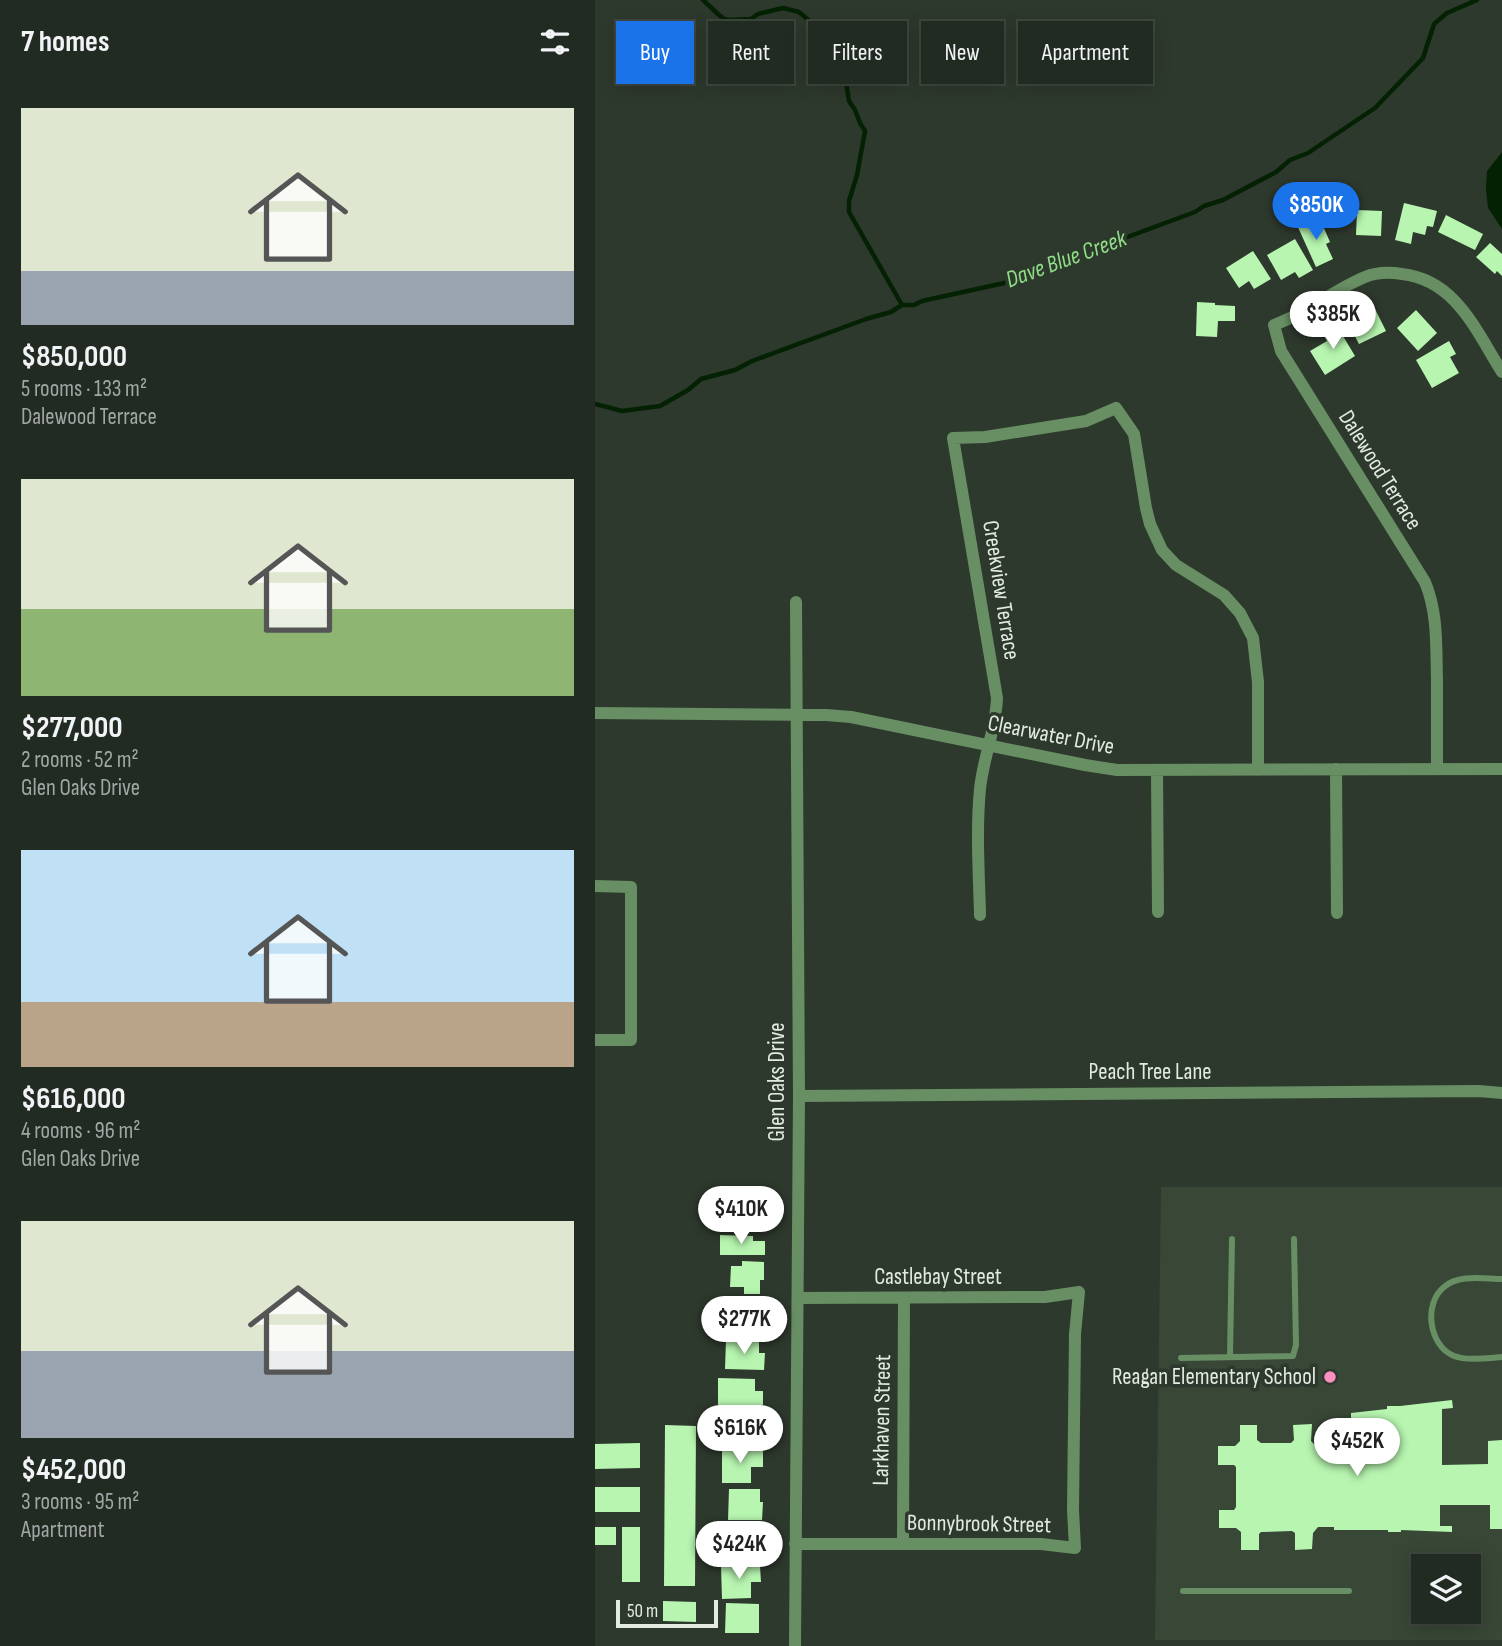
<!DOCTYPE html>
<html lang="en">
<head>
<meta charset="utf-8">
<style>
  body { margin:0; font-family:"Sofia Sans Condensed",sans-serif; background:#2e372f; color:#f1f3f6; height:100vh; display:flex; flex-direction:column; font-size:26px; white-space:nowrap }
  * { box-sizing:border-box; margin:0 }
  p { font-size:23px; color:#a2a7a5 }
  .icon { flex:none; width:38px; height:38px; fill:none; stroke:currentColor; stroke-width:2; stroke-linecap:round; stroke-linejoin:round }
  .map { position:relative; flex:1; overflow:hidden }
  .drawer { display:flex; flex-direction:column; background:#222b22; width:595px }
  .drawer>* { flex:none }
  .banner { position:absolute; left:21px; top:21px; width:665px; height:63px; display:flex; gap:14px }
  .buttons { position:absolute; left:816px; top:1554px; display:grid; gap:14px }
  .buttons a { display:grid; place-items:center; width:70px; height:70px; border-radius:0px; background:#222b22; box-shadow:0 4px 18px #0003,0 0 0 2px #3f4740; font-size:35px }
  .scale { position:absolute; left:21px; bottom:18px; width:102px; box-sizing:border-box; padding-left:7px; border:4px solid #e3eae2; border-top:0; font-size:19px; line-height:24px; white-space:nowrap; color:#e3eae2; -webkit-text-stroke:5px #2e392d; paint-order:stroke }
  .price { position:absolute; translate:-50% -60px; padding:0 16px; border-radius:24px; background:#fff; color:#222; font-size:23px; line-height:46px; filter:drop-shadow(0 2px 4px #0008) }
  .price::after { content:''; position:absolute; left:50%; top:42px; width:21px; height:16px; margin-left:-10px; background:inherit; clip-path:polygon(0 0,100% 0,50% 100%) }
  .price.active { background:#1a73e8; color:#fff }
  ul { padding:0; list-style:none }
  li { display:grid; align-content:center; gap:14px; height:371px; padding:0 21px }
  li span { display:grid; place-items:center; height:217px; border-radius:0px; color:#555 }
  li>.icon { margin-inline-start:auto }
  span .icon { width:126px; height:126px; fill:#fffc; stroke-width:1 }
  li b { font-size:30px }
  h2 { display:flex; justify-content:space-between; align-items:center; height:84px; padding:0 21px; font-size:30px }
  .pill { padding:0 24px; border-radius:0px; background:#222b22; box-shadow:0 4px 18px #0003,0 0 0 2px #3f4740; font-size:24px; line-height:63px }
  .pill.active { background:#1a73e8; color:#fff }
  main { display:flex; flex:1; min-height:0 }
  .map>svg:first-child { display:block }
  .built { fill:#384736; fill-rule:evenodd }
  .water { fill:#042203 }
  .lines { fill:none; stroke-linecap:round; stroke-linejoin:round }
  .stream { stroke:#042203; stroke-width:4.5 }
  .building { fill:#b7f5b0 }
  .service { stroke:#688f64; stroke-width:6 }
  .minor { stroke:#688f64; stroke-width:12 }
  .poi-dot { fill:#fc8fc1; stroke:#2e392d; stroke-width:2.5 }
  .labels { text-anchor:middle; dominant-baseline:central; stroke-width:7; stroke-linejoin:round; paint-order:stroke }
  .street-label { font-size:23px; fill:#e3eae2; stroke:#2e392d }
  .poi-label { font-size:23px; fill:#e3eae2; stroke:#2e392d; text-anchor:end }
  .water-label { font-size:24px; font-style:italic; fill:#8fde87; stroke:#2e392d }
</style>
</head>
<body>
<main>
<section class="drawer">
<h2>7 homes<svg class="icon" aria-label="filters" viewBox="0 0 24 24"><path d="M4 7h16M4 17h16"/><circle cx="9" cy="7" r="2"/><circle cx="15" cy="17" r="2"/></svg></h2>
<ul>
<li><span style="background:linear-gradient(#dfe7d0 75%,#9aa5b1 0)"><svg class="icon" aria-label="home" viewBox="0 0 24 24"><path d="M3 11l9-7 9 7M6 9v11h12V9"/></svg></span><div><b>$850,000</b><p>5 rooms · 133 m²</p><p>Dalewood Terrace</p></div></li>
<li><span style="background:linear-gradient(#dfe7d0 60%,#8fb573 0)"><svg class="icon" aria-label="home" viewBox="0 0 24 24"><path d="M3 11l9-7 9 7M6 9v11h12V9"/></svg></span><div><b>$277,000</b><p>2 rooms · 52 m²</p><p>Glen Oaks Drive</p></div></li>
<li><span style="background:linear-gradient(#bfe0f5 70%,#b9a48a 0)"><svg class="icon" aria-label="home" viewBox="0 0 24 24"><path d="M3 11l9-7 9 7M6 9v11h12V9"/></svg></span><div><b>$616,000</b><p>4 rooms · 96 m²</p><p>Glen Oaks Drive</p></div></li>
<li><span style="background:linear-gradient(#dfe7d0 60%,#9aa5b1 0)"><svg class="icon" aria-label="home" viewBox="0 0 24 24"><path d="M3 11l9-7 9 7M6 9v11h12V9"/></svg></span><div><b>$452,000</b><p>3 rooms · 95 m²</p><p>Apartment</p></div></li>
</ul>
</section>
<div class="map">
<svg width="907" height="1646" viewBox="0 0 907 1646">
  <rect width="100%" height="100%" fill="#2e392d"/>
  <path class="built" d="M 566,1187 L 907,1187 L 907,1640 L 560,1640 ZM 828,1566 L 873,1566 L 873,1612 L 828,1612 Z"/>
  <path class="water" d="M 907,152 L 907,229 L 893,208 L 891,189 L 892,171 Z"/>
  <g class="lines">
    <path class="stream" d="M 108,0 L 123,14 L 129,19 L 134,20 L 156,19 L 163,14 L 188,8 L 204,12 L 228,32 L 246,51 L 254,101 L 260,110 L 265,123 L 270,131 L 262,175 L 254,201 L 254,212 L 307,305
      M 0,404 L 27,411 L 65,406 L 93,390 L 106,379 L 140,370 L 157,361 L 271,319 L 296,312 L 307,305 L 319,305 L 327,301 L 414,282 L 419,279 L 600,212 L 609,206 L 628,200 L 681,172 L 695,160 L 713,153 L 780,108 L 828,58 L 839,24 L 852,13 L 882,0"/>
  </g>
  <path class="building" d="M 809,203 L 842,211 L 838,227 L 832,226 L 830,235 L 818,232 L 816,244 L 800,240 Z
    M 762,210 L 787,211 L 786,236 L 761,235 Z
    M 851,215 L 888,234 L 880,250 L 843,232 Z
    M 725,219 L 735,242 L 731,244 L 738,259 L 721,267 L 702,225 L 712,220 L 714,225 Z
    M 700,239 L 718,270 L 704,278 L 700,272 L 686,280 L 672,255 Z
    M 895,243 L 907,254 L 907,276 L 902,271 L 900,274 L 881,257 Z
    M 658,251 L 676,279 L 659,289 L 654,281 L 644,288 L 631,268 Z
    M 602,302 L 620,303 L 620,305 L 640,306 L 640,321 L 623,321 L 622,337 L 601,336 Z
    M 778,305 L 791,331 L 764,344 L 751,319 Z
    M 821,310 L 842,333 L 823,351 L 802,328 Z
    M 742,326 L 760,356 L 730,375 L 715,351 L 732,341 L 728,334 Z
    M 854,341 L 861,354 L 855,357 L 864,373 L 837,388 L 821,360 Z
    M 125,1235 L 158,1236 L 158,1241 L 170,1241 L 170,1255 L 125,1255 Z
    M 147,1261 L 169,1262 L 169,1280 L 165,1280 L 165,1294 L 149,1294 L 149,1287 L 135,1287 L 136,1266 L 147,1266 Z
    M 139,1299 L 168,1300 L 168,1330 L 132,1330 L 132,1307 L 139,1307 Z
    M 131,1340 L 164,1341 L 164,1353 L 170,1353 L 169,1370 L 130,1369 Z
    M 123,1378 L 160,1379 L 160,1391 L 168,1391 L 168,1405 L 123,1405 Z
    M 857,1400 L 858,1408 L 847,1409 L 847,1465 L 893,1464 L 893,1441 L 907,1440 L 907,1529 L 895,1529 L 895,1505 L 845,1505 L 845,1526 L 857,1526 L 857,1532 L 806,1530 L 806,1532 L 793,1532 L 793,1530 L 739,1530 L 739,1527 L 723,1527 L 718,1533 L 717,1549 L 700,1550 L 700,1533 L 697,1531 L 666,1532 L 664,1534 L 664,1550 L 646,1550 L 646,1532 L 641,1528 L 624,1528 L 624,1510 L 639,1510 L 641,1507 L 641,1467 L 639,1465 L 623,1465 L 623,1446 L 640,1446 L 645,1441 L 645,1425 L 662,1425 L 662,1440 L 666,1443 L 696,1443 L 699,1440 L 698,1425 L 717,1424 L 716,1441 L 721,1446 L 739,1447 L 739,1423 L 756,1422 L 756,1413 L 792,1409 L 792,1406 L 805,1406 Z
    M 146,1415 L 168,1415 L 168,1441 L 146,1441 Z
    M 70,1425 L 101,1426 L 100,1586 L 69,1586 Z
    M 45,1443 L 45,1468 L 0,1469 L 0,1444 Z
    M 127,1450 L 168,1450 L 168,1467 L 156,1467 L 156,1483 L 127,1483 Z
    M 0,1487 L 45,1487 L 45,1512 L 0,1512 Z
    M 134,1489 L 165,1489 L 165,1502 L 168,1502 L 167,1520 L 133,1520 Z
    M 0,1527 L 21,1527 L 21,1545 L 0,1545 Z
    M 27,1527 L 45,1527 L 45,1582 L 27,1582 Z
    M 129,1527 L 164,1528 L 164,1562 L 136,1561 L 136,1551 L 129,1551 Z
    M 126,1566 L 165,1566 L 166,1582 L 156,1582 L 156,1598 L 127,1599 Z
    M 68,1601 L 101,1602 L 101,1622 L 68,1621 Z
    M 131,1603 L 164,1604 L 164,1633 L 130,1633 Z"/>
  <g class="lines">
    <path class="service" d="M 907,1279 C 889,1279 864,1274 849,1287 C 828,1304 834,1346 859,1356 C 872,1361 892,1358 907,1357
      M 635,1357 L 637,1239
      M 586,1358 L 698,1356 L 701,1345 L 699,1239
      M 588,1591 L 754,1591"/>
    <path class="minor" d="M 0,713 L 231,715 L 256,717 L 490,765 L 522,770 L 907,769
      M 842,768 C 842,739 842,709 842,680 C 841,646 843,613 830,582 L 686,351 L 679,325 C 689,321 699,317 708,311 C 729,300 748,286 770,277 C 782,272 794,272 807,274 C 861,280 881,331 907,372
      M 741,769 L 742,913
      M 562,770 L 563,912
      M 0,886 L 36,887 L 36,1040 L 0,1040
      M 385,915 C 384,873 381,830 385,789 C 388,758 401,729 402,698 L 358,438 L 390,437 L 491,421 L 521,408 L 539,434 L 551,508 L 555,524 L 567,550 L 581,565 L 629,595 L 645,613 L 658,638 L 663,682 L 663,770
      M 204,1096 L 884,1091 L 907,1093
      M 308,1543 L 309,1298
      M 200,1544 L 446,1544 L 480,1548 L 478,1510 L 480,1334 L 484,1292 L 450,1297 L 203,1298
      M 200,1646 L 204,1096 L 201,602"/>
  </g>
  <circle class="poi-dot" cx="735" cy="1377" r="7"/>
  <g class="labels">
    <g class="street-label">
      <text transform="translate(785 470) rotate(58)">Dalewood Terrace</text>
      <text transform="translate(406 590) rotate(81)">Creekview Terrace</text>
      <text transform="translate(456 735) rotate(11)">Clearwater Drive</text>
      <text x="555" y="1072">Peach Tree Lane</text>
      <text transform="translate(182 1082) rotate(-90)">Glen Oaks Drive</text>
      <text x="343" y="1277">Castlebay Street</text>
      <text transform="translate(287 1420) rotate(-89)">Larkhaven Street</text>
      <text transform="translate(384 1524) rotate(1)">Bonnybrook Street</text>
    </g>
    <g class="poi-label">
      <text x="721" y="1377">Reagan Elementary School</text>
    </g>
    <g class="water-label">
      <text transform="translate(471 259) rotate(-20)">Dave Blue Creek</text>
    </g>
  </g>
</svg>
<div class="buttons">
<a><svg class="icon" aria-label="layers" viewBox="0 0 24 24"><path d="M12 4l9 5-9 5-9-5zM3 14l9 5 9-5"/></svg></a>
</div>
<div class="scale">50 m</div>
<b class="price active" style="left:721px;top:242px">$850K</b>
<b class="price" style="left:738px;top:351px">$385K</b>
<b class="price" style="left:146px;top:1246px">$410K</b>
<b class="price" style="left:149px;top:1356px">$277K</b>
<b class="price" style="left:145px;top:1465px">$616K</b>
<b class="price" style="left:762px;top:1478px">$452K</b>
<b class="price" style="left:144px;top:1581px">$424K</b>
<div class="banner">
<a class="pill active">Buy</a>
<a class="pill">Rent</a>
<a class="pill">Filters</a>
<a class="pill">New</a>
<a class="pill">Apartment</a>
</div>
</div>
</main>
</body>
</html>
